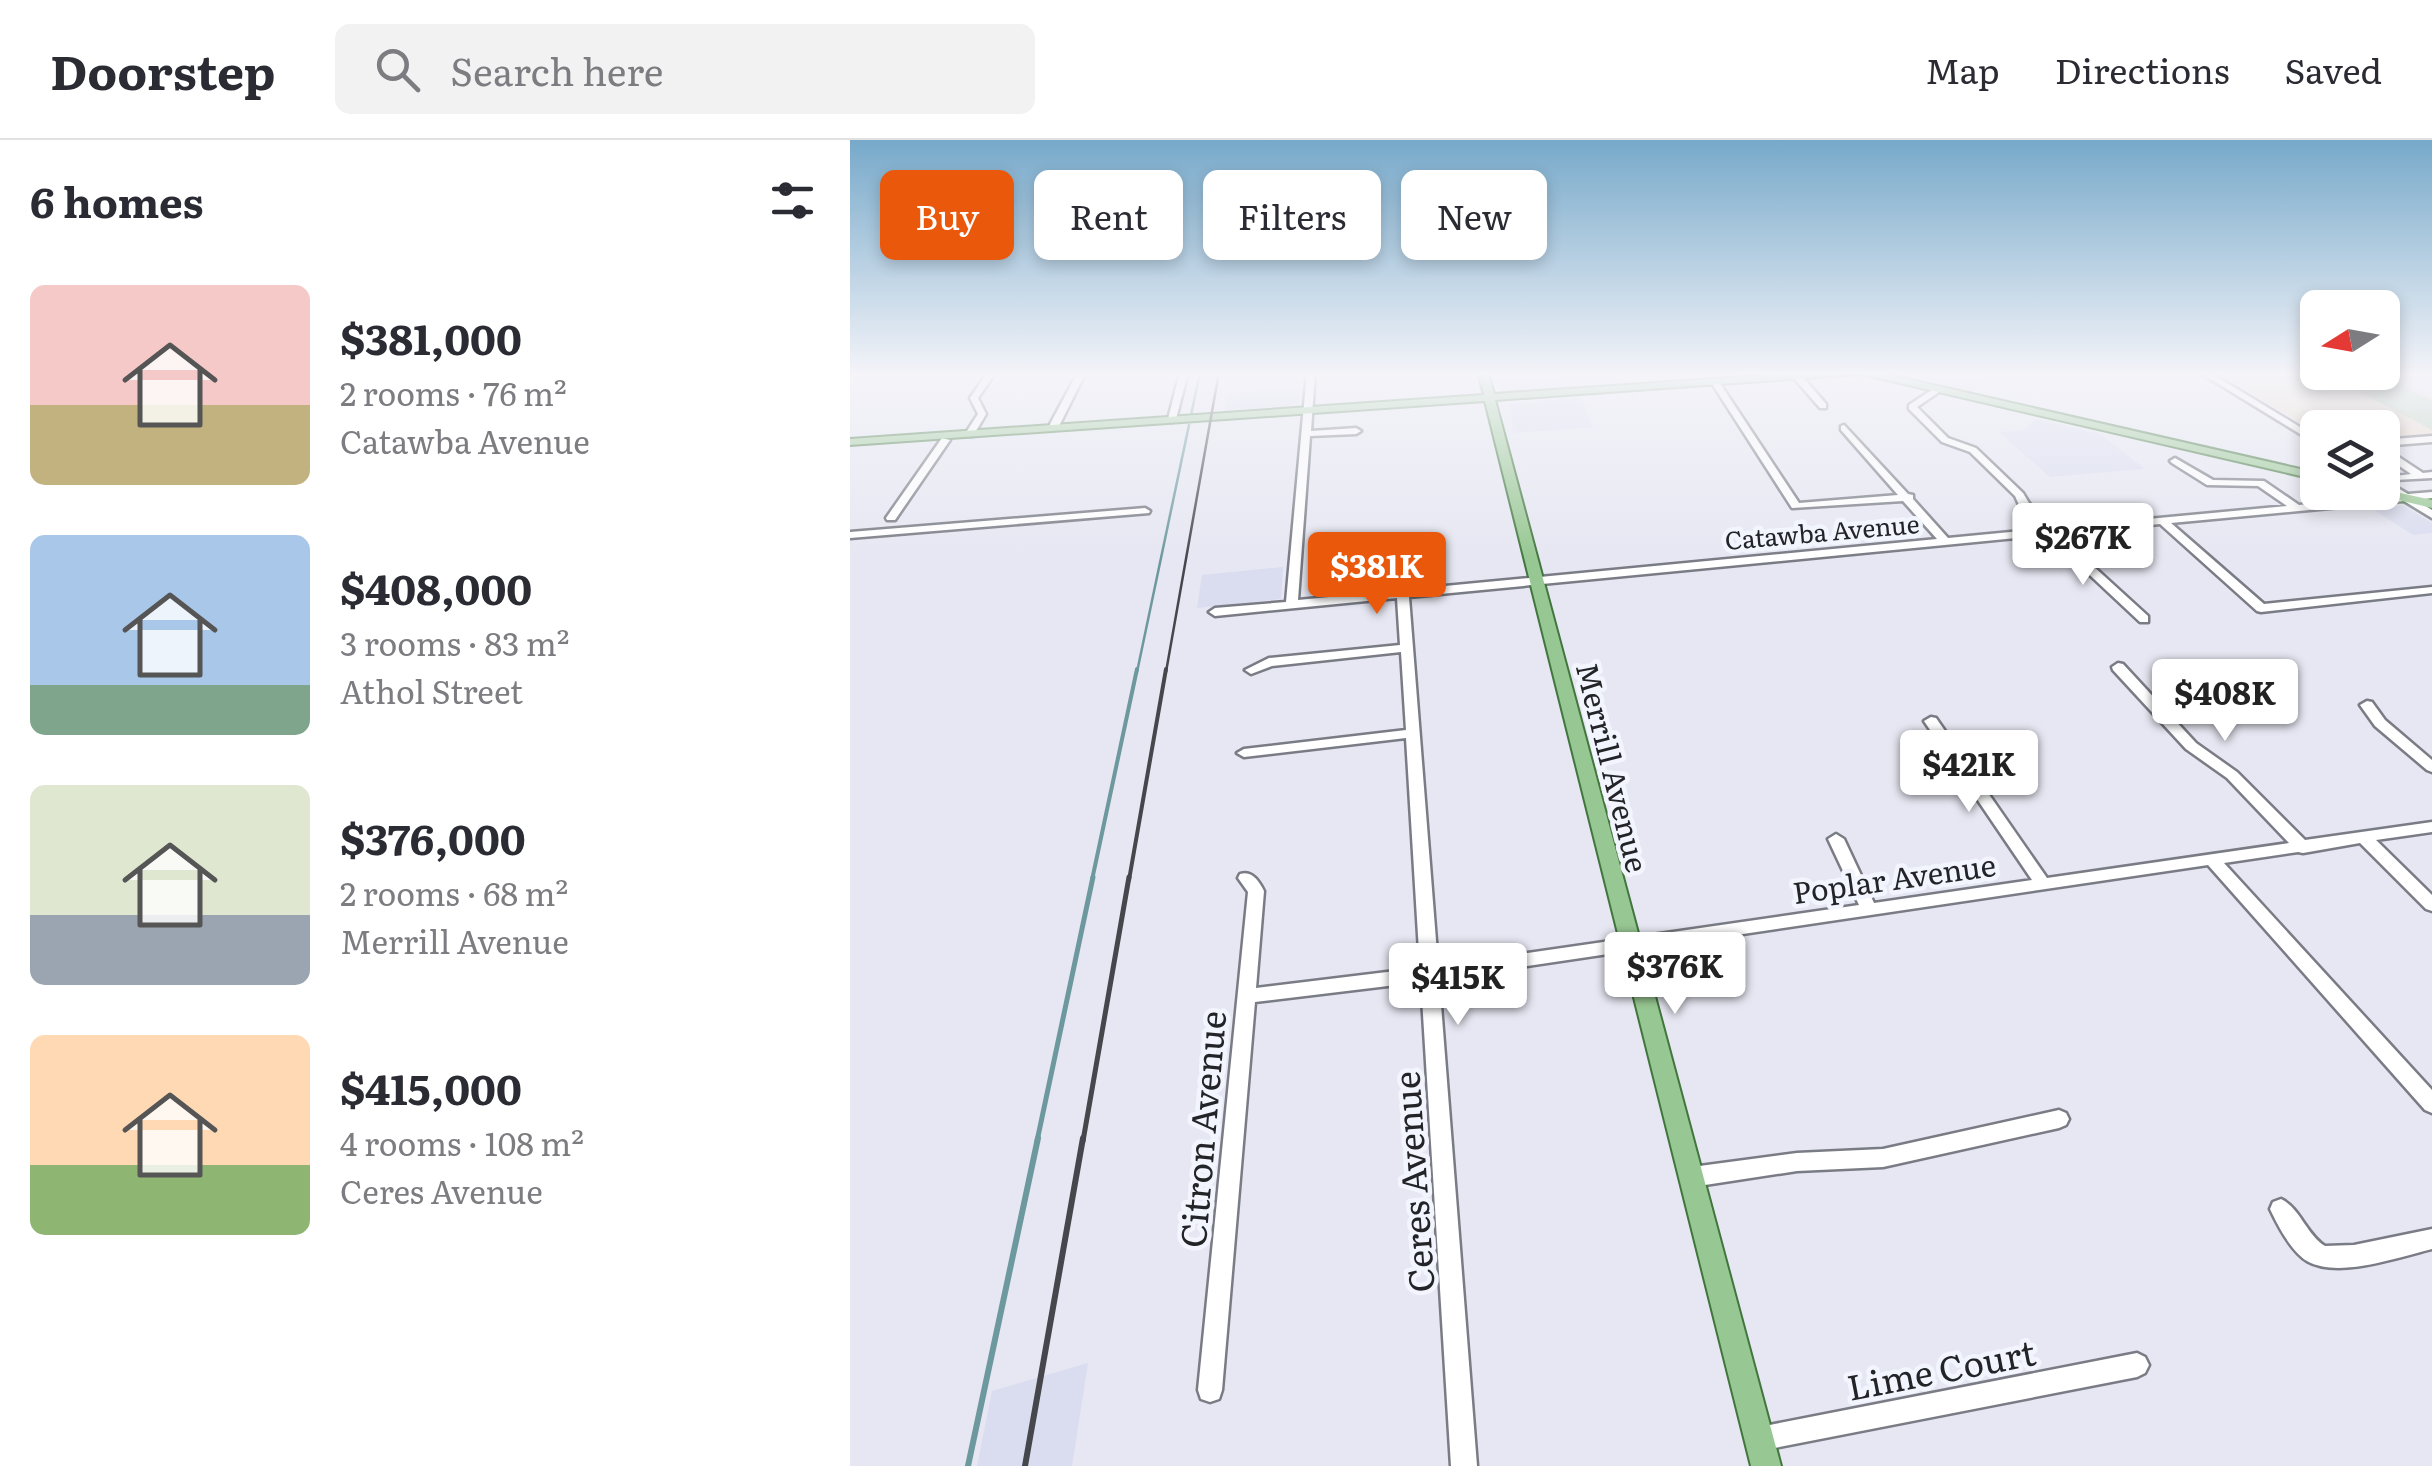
<!DOCTYPE html>
<html lang="en">
<head>
<meta charset="utf-8">
<style>
  body { margin:0; font-family:Literata,serif; background:#f2f2f3; color:#2b2b33; height:100vh; display:flex; flex-direction:column; font-size:38px; white-space:nowrap }
  * { box-sizing:border-box; margin:0 }
  p { font-size:32px; color:#7c7c81 }
  .icon { flex:none; width:55px; height:55px; fill:none; stroke:currentColor; stroke-width:2; stroke-linecap:round; stroke-linejoin:round }
  .map { position:relative; flex:1; overflow:hidden }
  .panel { display:flex; flex-direction:column; background:#fff; width:850px }
  .panel>* { flex:none }
  .banner { position:absolute; left:30px; top:30px; width:950px; height:90px; display:flex; gap:20px }
  .needle { width:65px; rotate:259deg }
  .controls { position:absolute; left:1450px; top:150px; display:grid; gap:20px }
  .controls a { display:grid; place-items:center; width:100px; height:100px; border-radius:15px; background:#fff; box-shadow:0 5px 15px #0003; font-size:50px }
  .price { position:absolute; translate:-50% -85px; padding:0 22px; border-radius:10px; background:#fff; color:#222; font-size:32px; line-height:65px; filter:drop-shadow(0 2px 5px #0008) }
  .price::after { content:''; position:absolute; left:50%; top:60px; width:30px; height:22px; margin-left:-15px; background:inherit; clip-path:polygon(0 0,100% 0,50% 100%) }
  .price.on { background:#ea580c; color:#fff }
  ul { padding:0; list-style:none }
  li { display:flex; align-items:center; gap:30px; height:250px; padding:0 30px }
  li span { display:grid; place-items:center; flex:none; width:280px; height:200px; border-radius:15px; color:#555 }
  li>.icon { margin-inline-start:auto }
  span .icon { width:120px; height:120px; fill:#fffc; stroke-width:1 }
  li b { font-size:42px }
  h2 { display:flex; justify-content:space-between; align-items:center; height:120px; padding:0 30px; font-size:42px }
  .tag { padding:0 35px; border-radius:15px; background:#fff; box-shadow:0 5px 15px #0003; font-size:35px; line-height:90px }
  .tag.on { background:#ea580c; color:#fff }
  header { display:flex; align-items:center; gap:60px; box-sizing:border-box; height:140px; padding:0 50px; background:#fff; border-bottom:2px solid #e1e1e2 }
  header strong { font-size:48px }
  nav { display:flex; gap:55px; margin-inline-start:auto; font-size:35px }
  .search { width:700px; height:90px; background:#f2f2f3; display:flex; align-items:center; gap:25px; box-sizing:border-box; padding:0 35px; border-radius:15px; color:#7c7c81; font-size:38px }
  main { display:flex; flex:1; min-height:0 }
  .map>svg:first-child { display:block }
  .built { fill:#daddef }
  .education { fill:#ecdbca }
  .green { fill:#bad0b9 }
  .lines { fill:none; stroke-linecap:round; stroke-linejoin:round }
  .stream-far3 { stroke:#6d999e; stroke-width:2.5 }
  .stream-far2 { stroke:#6d999e; stroke-width:4 }
  .stream-far1 { stroke:#6d999e; stroke-width:5 }
  .stream { stroke:#6d999e; stroke-width:6 }
  .minor-casing { stroke:#7a7c85; stroke-width:5 }
  .major-casing { stroke:#42763e; stroke-width:4 }
  .minor { fill:#fff; fill-rule:evenodd }
  .major { fill:#97c792; fill-rule:evenodd }
  .rail-far3 { stroke:#46474c; stroke-width:2.5 }
  .rail-far2 { stroke:#46474c; stroke-width:4 }
  .rail-far1 { stroke:#46474c; stroke-width:5 }
  .rail { stroke:#46474c; stroke-width:6 }
  .labels { text-anchor:middle; dominant-baseline:central; stroke-width:9; stroke-linejoin:round; paint-order:stroke }
  .far-street-label { font-size:25px; fill:#232428; stroke:#f3f5fe }
  .street-label { font-size:30px; fill:#232428; stroke:#f3f5fe }
  .near-street-label { font-size:35px; fill:#232428; stroke:#f3f5fe }
</style>
</head>
<body>
<header>
<strong>Doorstep</strong>
<div class="search"><svg class="icon" aria-label="search" viewBox="0 0 24 24"><circle cx="10" cy="10" r="6"/><path d="M15 15l6 6"/></svg>Search here</div>
<nav><a>Map</a><a>Directions</a><a>Saved</a></nav>
</header>
<main>
<section class="panel">
<h2>6 homes<svg class="icon" aria-label="filters" viewBox="0 0 24 24"><path d="M4 7h16M4 17h16"/><circle cx="9" cy="7" r="2"/><circle cx="15" cy="17" r="2"/></svg></h2>
<ul>
<li><span style="background:linear-gradient(#f6c9c9 60%,#c2b280 0)"><svg class="icon" aria-label="home" viewBox="0 0 24 24"><path d="M3 11l9-7 9 7M6 9v11h12V9"/></svg></span><div><b>$381,000</b><p>2 rooms · 76 m²</p><p>Catawba Avenue</p></div></li>
<li><span style="background:linear-gradient(#a9c7e8 75%,#7fa58c 0)"><svg class="icon" aria-label="home" viewBox="0 0 24 24"><path d="M3 11l9-7 9 7M6 9v11h12V9"/></svg></span><div><b>$408,000</b><p>3 rooms · 83 m²</p><p>Athol Street</p></div></li>
<li><span style="background:linear-gradient(#dfe7d0 65%,#9aa5b1 0)"><svg class="icon" aria-label="home" viewBox="0 0 24 24"><path d="M3 11l9-7 9 7M6 9v11h12V9"/></svg></span><div><b>$376,000</b><p>2 rooms · 68 m²</p><p>Merrill Avenue</p></div></li>
<li><span style="background:linear-gradient(#ffd9b3 65%,#8fb573 0)"><svg class="icon" aria-label="home" viewBox="0 0 24 24"><path d="M3 11l9-7 9 7M6 9v11h12V9"/></svg></span><div><b>$415,000</b><p>4 rooms · 108 m²</p><p>Ceres Avenue</p></div></li>
</ul>
</section>
<div class="map">
<svg width="1582" height="1326" viewBox="0 0 1582 1326">
  <rect width="100%" height="100%" fill="#e6e7f2"/>
  <path class="built" d="M 1119,232 L 1135,243 L 1122,252 L 1055,237 Z
    M 707,234 L 714,249 L 656,253 L 650,251 L 646,238 Z
    M 450,249 L 448,265 L 443,268 L 374,273 L 378,254 Z
    M 731,257 L 743,287 L 663,293 L 660,264 Z
    M 1186,279 L 1250,294 L 1295,329 L 1200,337 L 1149,292 L 1174,290 Z
    M 1554,366 L 1582,383 L 1582,393 L 1563,395 L 1521,368 Z
    M 433,427 L 431,459 L 347,468 L 352,435 Z
    M 238,1223 L 222,1326 L 127,1326 L 142,1251 Z"/>
  <path class="education" d="M 1366,232 L 1533,232 L 1582,257 L 1582,297 L 1533,301 L 1532,288 L 1468,288 L 1467,293 Z"/>
  <path class="green" d="M 1474,233 L 1527,233 L 1582,261 L 1582,290 Z"/>
  <g class="lines">
    <path class="stream-far3" d="M 341,275 L 350,233
      M 287,532 L 339,285"/>
    <path class="stream-far2" d="M 242,740 L 287,529"/>
    <path class="stream-far1" d="M 187,1001 L 243,737"/>
    <path class="stream" d="M 118,1326 L 188,998"/>
    <defs>
      <path id="minor" d="M 138,232 L 146,232 L 128,258 L 136,274 L 123,296 L 117,296 L 115,294 L 128,274 L 120,258 Z
        M 228,232 L 236,232 L 208,288 L 200,290 L 198,288 Z
        M 330,232 L 338,232 L 326,279 L 322,282 L 318,279 Z
        M 457,232 L 465,232 L 461,291 L 506,288 L 511,291 L 506,294 L 460,296 L 448,460 L 1087,399 L 1053,361 L 942,368 L 861,242 L 865,239 L 869,242 L 949,363 L 1048,355 L 991,290 L 991,286 L 994,285 L 1058,354 L 1063,355 L 1063,359 L 1098,398 L 1191,389 L 1170,367 L 1165,356 L 1120,312 L 1092,302 L 1059,269 L 1059,265 L 1086,247 L 1089,248 L 1089,252 L 1067,267 L 1098,298 L 1126,308 L 1173,353 L 1179,363 L 1202,388 L 1437,366 L 1408,346 L 1357,345 L 1322,323 L 1320,321 L 1325,318 L 1363,340 L 1414,341 L 1449,365 L 1546,355 L 1532,347 L 1532,339 L 1558,354 L 1582,352 L 1582,358 L 1566,360 L 1582,370 L 1582,378 L 1554,361 L 1321,383 L 1414,464 L 1582,447 L 1582,453 L 1411,472 L 1407,471 L 1310,384 L 1208,394 L 1298,476 L 1298,482 L 1290,482 L 1197,395 L 559,457 L 588,826 L 1009,765 L 978,699 L 986,694 L 994,699 L 1024,763 L 1182,740 L 1074,581 L 1081,577 L 1086,578 L 1197,738 L 1439,703 L 1377,638 L 1336,609 L 1263,530 L 1262,527 L 1268,523 L 1273,524 L 1346,603 L 1387,632 L 1455,700 L 1582,682 L 1582,692 L 1526,700 L 1582,755 L 1582,771 L 1576,769 L 1510,703 L 1453,713 L 1448,712 L 1374,723 L 1582,950 L 1582,973 L 1575,970 L 1358,725 L 589,839 L 627,1326 L 601,1326 L 571,842 L 405,862 L 372,1250 L 369,1259 L 360,1262 L 351,1259 L 348,1250 L 398,752 L 388,738 L 390,734 C 402,730 409,741 414,751 L 406,848 L 570,828 L 556,598 L 394,617 L 387,613 L 394,609 L 556,590 L 551,512 L 422,526 L 401,534 L 395,530 L 419,518 L 550,505 L 547,458 L 365,476 L 359,472 L 365,468 L 436,462 Z
        M 1349,232 L 1359,232 L 1468,298 L 1468,305 Z
        M 944,234 L 950,234 L 976,264 L 976,268 L 970,268 L 944,238 Z
        M 1582,296 L 1582,302 L 1532,306 L 1532,300 Z
        M 92,298 L 100,300 L 45,380 L 37,380 L 36,378 Z
        M 1532,306 L 1573,333 L 1582,332 L 1582,338 L 1545,340 L 1545,336 L 1561,334 L 1532,314 Z
        M 295,368 L 300,371 L 299,373 L 0,398 L 0,392 Z
        M 1517,561 L 1522,562 L 1535,580 L 1582,620 L 1582,632 L 1577,630 L 1525,586 L 1510,565 Z
        M 1209,970 L 1216,973 L 1219,979 L 1216,985 L 1209,988 L 1033,1027 L 947,1031 L 842,1047 L 835,1044 L 832,1037 L 835,1030 L 842,1027 L 947,1013 L 1033,1009 Z
        M 1431,1059 C 1450,1068 1456,1094 1475,1106 L 1504,1105 L 1582,1089 L 1582,1109 C 1549,1117 1488,1139 1457,1121 C 1441,1111 1428,1086 1420,1069 L 1423,1062 Z
        M 1287,1213 L 1295,1217 L 1299,1225 L 1295,1233 L 1287,1237 L 909,1311 L 900,1308 L 897,1299 L 900,1290 L 909,1287 Z"/>
      <path id="major" d="M 628,232 L 638,232 L 644,254 L 967,232 L 1026,232 L 1468,333 L 1468,340 L 1011,234 L 645,260 L 931,1326 L 901,1326 L 635,261 L 0,305 L 0,299 L 634,255 Z
        M 1532,349 L 1582,360 L 1582,368 L 1528,355 L 1526,352 L 1532,352 Z
        M 1497,352 L 1509,352 L 1515,362 L 1505,365 Z"/>
    </defs>
    <use href="#minor" class="minor-casing"/>
    <use href="#major" class="major-casing"/>
    <use href="#minor" class="minor"/>
    <use href="#major" class="major"/>
    <path class="rail-far3" d="M 316,532 L 369,232"/>
    <path class="rail-far2" d="M 279,740 L 316,529"/>
    <path class="rail-far1" d="M 233,1001 L 279,737"/>
    <path class="rail" d="M 175,1326 L 233,998"/>
  </g>
  <linearGradient id="sky" x2="0" y2="1"><stop stop-color="#77a9ca"/><stop offset="0.56" stop-color="#f4f4f9"/><stop offset="1" stop-color="#f4f4f9" stop-opacity="0"/></linearGradient>
  <rect width="1582" height="418" fill="url(#sky)"/>
  <g class="labels">
    <g class="far-street-label">
      <text transform="translate(972 391) rotate(-5)">Catawba Avenue</text>
    </g>
    <g class="street-label">
      <text transform="translate(764 627) rotate(76)">Merrill Avenue</text>
      <text transform="translate(1044 737) rotate(-8)">Poplar Avenue</text>
    </g>
    <g class="near-street-label">
      <text transform="translate(351 989) rotate(-85)">Citron Avenue</text>
      <text transform="translate(562 1042) rotate(-94)">Ceres Avenue</text>
      <text transform="translate(1091 1228) rotate(-11)">Lime Court</text>
    </g>
  </g>
</svg>
<div class="controls">
<a><svg class="needle" viewBox="-14 -14 28 28"><path d="M0-13l5 13h-10z" fill="#e53935"/><path d="M0 13l5-13h-10z" fill="#7c7c81"/></svg></a>
<a><svg class="icon" aria-label="layers" viewBox="0 0 24 24"><path d="M12 4l9 5-9 5-9-5zM3 14l9 5 9-5"/></svg></a>
</div>
<b class="price" style="left:1233px;top:448px">$267K</b>
<b class="price on" style="left:527px;top:477px">$381K</b>
<b class="price" style="left:1375px;top:604px">$408K</b>
<b class="price" style="left:1119px;top:675px">$421K</b>
<b class="price" style="left:825px;top:877px">$376K</b>
<b class="price" style="left:608px;top:888px">$415K</b>
<div class="banner">
<a class="tag on">Buy</a>
<a class="tag">Rent</a>
<a class="tag">Filters</a>
<a class="tag">New</a>
</div>
</div>
</main>
</body>
</html>
